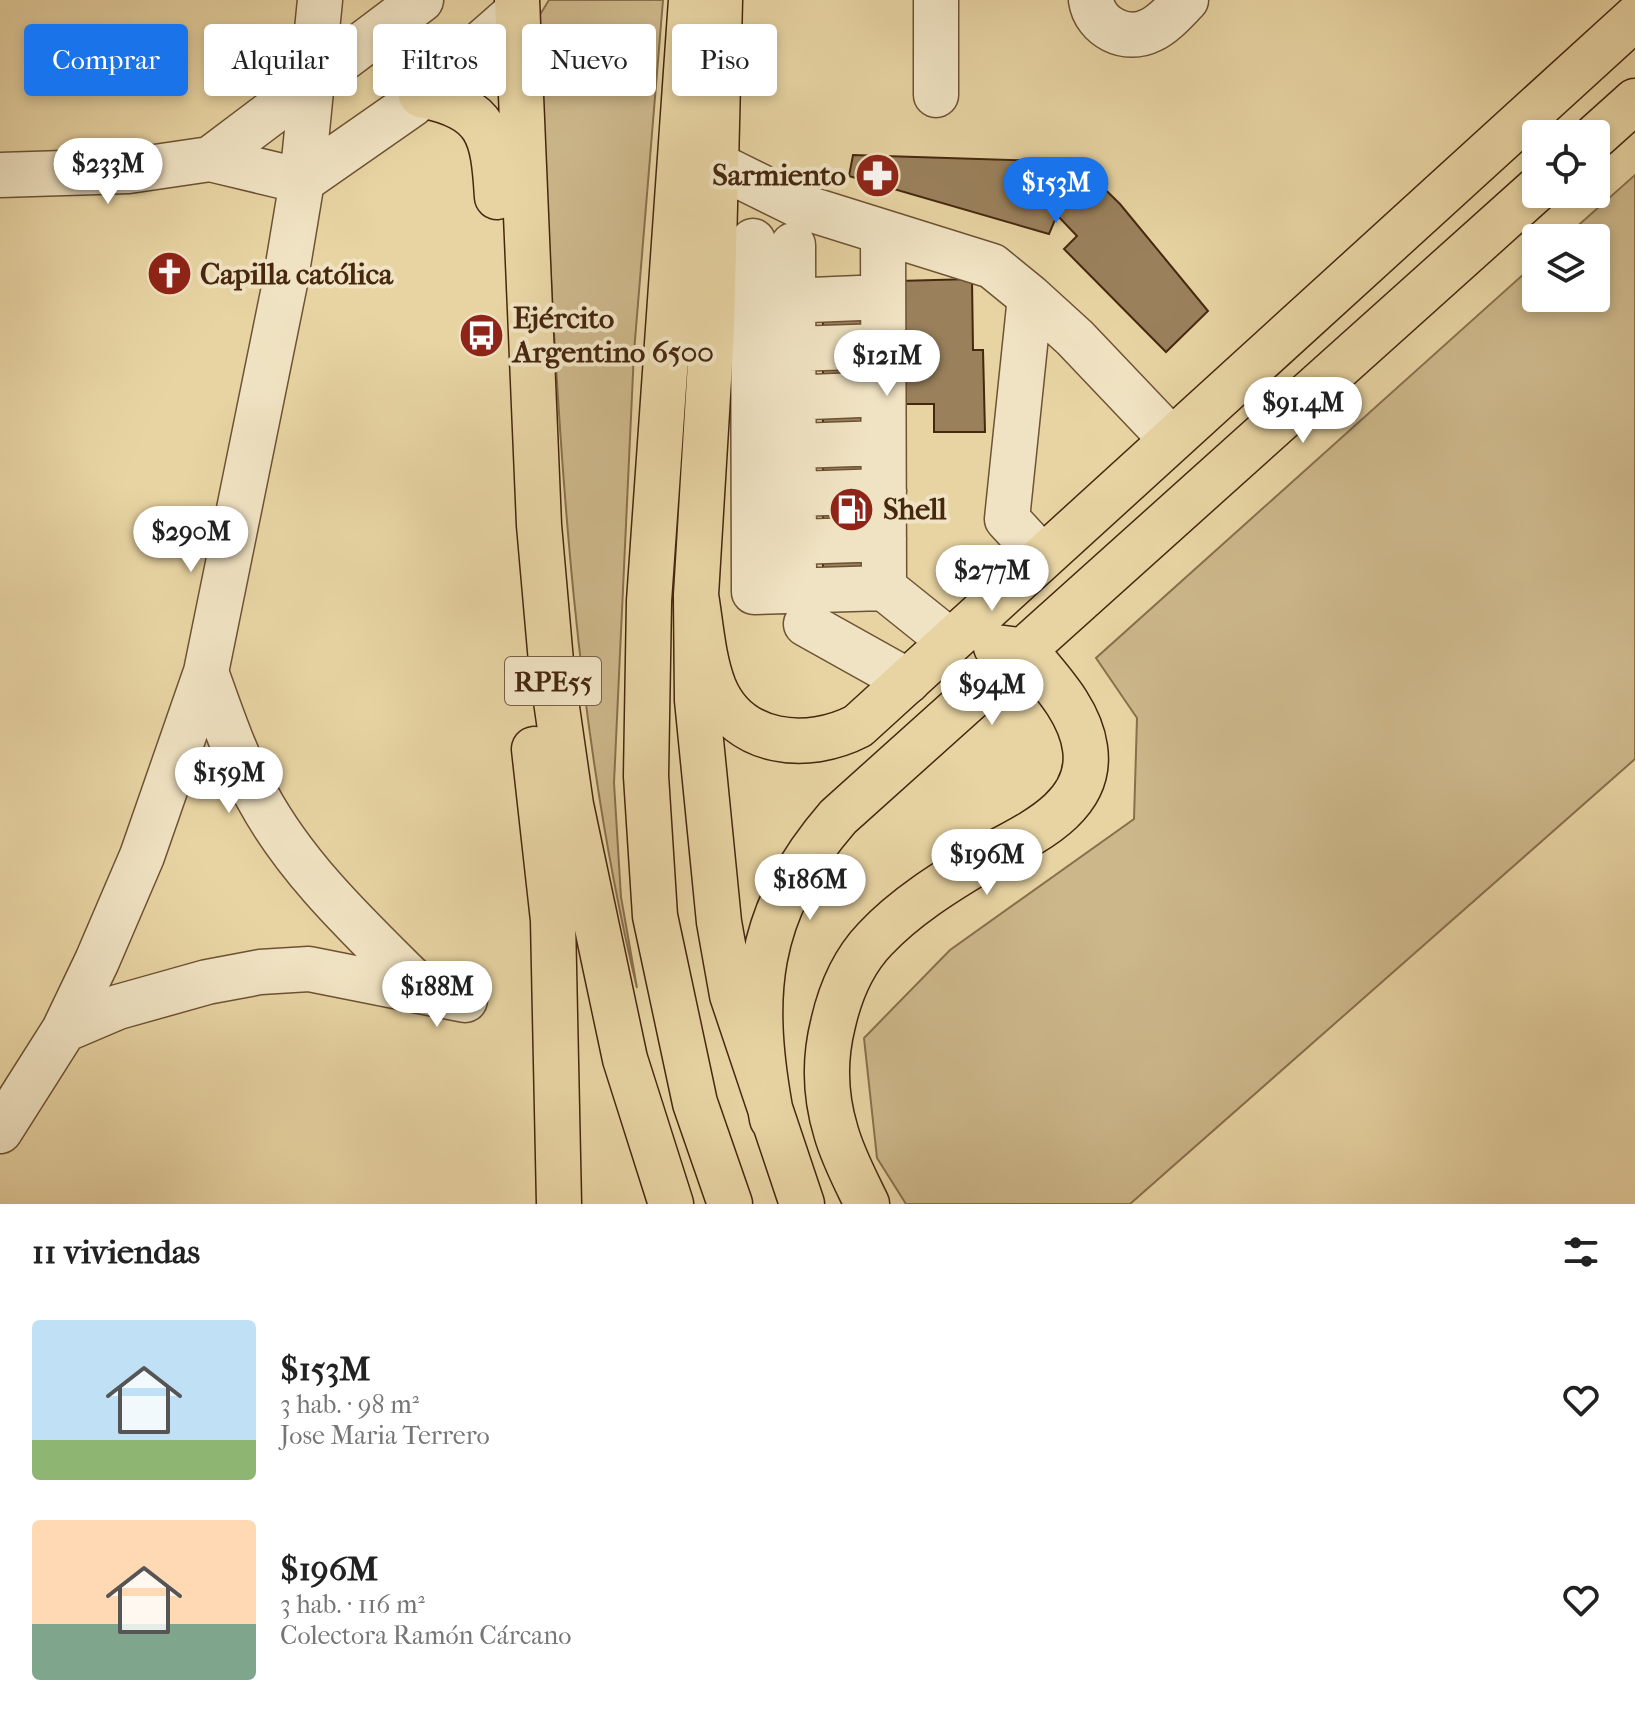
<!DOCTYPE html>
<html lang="es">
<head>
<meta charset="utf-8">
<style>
  body { margin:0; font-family:"IM FELL French Canon",serif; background:#f6f6f6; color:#222; height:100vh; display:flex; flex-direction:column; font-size:30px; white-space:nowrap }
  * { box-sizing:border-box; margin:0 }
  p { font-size:26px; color:#767676 }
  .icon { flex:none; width:44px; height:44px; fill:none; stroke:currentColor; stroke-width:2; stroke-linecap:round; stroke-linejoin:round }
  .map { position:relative; height:1204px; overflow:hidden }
  .details { display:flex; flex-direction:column; background:#fff; flex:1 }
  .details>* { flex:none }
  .hud { position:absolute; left:24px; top:24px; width:800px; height:72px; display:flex; gap:16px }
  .tools { position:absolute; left:1522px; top:120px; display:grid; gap:16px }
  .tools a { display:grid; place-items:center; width:88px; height:88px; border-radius:8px; background:#fff; box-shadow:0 4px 12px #0003; font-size:40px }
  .price { position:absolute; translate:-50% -68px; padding:0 18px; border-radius:28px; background:#fff; color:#222; font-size:26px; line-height:52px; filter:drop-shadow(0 2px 4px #0008) }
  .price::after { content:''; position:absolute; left:50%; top:48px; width:24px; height:18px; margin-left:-12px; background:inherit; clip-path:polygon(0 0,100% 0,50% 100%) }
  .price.active { background:#1a73e8; color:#fff }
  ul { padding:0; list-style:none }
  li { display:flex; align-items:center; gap:24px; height:200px; padding:0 32px }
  li span { display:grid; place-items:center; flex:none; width:224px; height:160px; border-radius:8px; color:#555 }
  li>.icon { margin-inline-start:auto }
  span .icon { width:96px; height:96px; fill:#fffc; stroke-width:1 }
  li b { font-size:34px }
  h2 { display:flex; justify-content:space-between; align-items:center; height:96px; padding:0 32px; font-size:34px }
  .chip { padding:0 28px; border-radius:8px; background:#fff; box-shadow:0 4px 12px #0003; font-size:28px; line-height:72px }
  .chip.active { background:#1a73e8; color:#fff }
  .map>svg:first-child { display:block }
  .green { fill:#ccb78a; stroke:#896f4c; stroke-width:2 }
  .building { fill:#9a815c; stroke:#46270f; stroke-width:2 }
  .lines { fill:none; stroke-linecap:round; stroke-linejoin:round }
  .minor-casing { stroke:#6e5234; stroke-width:47 }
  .major-casing { stroke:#46270f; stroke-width:47 }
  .minor { stroke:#f0e3c3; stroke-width:44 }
  .major { stroke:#e8d4a3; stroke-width:44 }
  .labels { text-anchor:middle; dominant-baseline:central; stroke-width:8; stroke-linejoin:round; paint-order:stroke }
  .shield { fill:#f0e3c3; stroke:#795f45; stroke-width:2 }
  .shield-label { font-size:28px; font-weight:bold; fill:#46270f }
  .poi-label { font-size:30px; font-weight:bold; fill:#46270f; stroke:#f0e3c3; text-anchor:start }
</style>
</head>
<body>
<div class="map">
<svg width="1635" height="1204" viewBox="0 0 1635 1204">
  <rect width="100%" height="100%" fill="#e8d4a3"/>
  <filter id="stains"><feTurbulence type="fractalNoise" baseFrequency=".0025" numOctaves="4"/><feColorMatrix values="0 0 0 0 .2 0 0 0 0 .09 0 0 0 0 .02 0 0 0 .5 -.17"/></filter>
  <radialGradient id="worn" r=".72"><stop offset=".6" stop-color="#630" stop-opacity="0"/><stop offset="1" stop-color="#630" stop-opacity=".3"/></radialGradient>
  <path class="green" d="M 549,0 L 663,0 L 634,352 L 614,783 L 621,897 L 637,988 C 561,673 557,347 537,26 L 538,18 Z
    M 1635,175 L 1635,759 L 1130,1204 L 906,1204 L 877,1158 L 864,1038 L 950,950 L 1134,819 L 1137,718 L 1096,658 L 1536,263 L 1536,298 L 1596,298 L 1596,238 L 1564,238 Z"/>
  <path class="building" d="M 853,155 L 1077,162 L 1120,204 L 1208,311 L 1166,352 L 1064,249 L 1077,236 L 1057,215 L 1049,234 L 849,176 Z
    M 972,279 L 973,350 L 983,350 L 985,432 L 934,432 L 934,404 L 881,404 L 881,585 L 823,586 L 823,283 Z"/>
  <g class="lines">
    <defs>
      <path id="minor" d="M 936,0 L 936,95
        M 1091,0 C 1095,27 1126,43 1151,30 C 1164,24 1176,10 1186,0
        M 210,159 L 421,0
        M 682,162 L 719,166 L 800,206 L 992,266 L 1030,297
        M 0,175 L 128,171 L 210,159 L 302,181 L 411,105 L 517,12
        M 883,234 L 884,588
        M 753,241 L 754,592 L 884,588 L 950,641
        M 793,245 L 794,592
        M 763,302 L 883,297
        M 763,350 L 883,346
        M 763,399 L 883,394
        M 767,447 L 883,443
        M 767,495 L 884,491
        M 768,543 L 884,539
        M 1042,557 L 1007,519 L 1030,297 L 1075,338 L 1171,439
        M 806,624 L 908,681
        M 206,672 C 221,714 235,756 257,796 C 298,872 363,931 423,991
        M 64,1030 L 118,1007 L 207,982 L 260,972 L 309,969 L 465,1000
        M 0,1131 L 64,1030 L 97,961 L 142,856 L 206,672 L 285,283 L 302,181 L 320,0"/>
      <path id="major" d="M 517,0 L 539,525 L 552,673 L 571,805 L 625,1059 L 671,1204
        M 691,0 L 649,601 L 646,776 L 655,916 L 695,1103 L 730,1204
        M 720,0 L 712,329 L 696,595 L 697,700 L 719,922 L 732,995 L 802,1204
        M 421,95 C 489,109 493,134 497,197
        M 1596,136 L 1635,101
        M 696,595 C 701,625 703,659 714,687 C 738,746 808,752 858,726 L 1635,18
        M 534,749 L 553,920 L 559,1204
        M 772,1119 C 749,997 754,914 838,817 L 1536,190
        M 867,1204 C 856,1181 843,1157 836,1132 C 825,1096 824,1060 833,1024 C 840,993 852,963 875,939 C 905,907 945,882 982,860 C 1025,836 1094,809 1085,748 C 1080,710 1049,679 1026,651 L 996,647"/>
    </defs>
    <use href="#minor" class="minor-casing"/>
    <use href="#major" class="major-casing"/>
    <use href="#minor" class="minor"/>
    <use href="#major" class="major"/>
  </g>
  <defs>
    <symbol id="pharmacy-disc" viewBox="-11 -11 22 22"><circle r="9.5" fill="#8f2418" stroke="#f0e3c3"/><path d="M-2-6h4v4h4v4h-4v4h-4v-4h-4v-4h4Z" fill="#fff"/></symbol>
    <symbol id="church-disc" viewBox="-11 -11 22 22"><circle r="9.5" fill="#8f2418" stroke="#f0e3c3"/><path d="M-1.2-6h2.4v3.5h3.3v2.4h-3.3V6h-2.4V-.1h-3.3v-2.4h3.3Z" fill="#fff"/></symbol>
    <symbol id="bus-disc" viewBox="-11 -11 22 22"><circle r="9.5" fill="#8f2418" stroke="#f0e3c3"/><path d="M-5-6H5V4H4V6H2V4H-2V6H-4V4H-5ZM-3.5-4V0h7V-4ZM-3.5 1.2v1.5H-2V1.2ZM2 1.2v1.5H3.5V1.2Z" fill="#fff"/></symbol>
    <symbol id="fuel-disc" viewBox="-11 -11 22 22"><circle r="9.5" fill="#8f2418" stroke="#f0e3c3"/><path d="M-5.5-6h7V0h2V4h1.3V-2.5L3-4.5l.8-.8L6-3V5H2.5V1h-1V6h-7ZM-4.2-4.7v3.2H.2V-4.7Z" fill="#fff"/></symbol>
  </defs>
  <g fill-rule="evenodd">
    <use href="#pharmacy-disc" x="852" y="150" width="51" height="51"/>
    <use href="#church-disc" x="144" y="248" width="51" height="51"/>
    <use href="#bus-disc" x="456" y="310" width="51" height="51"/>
    <use href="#fuel-disc" x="826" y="484" width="51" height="51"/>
  </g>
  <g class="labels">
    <rect class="shield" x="505" y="657" width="96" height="48" rx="6"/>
    <g class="shield-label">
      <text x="553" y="681">RPE55</text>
    </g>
    <g class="poi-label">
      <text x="846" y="175" text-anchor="end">Sarmiento</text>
      <text x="200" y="274">Capilla católica</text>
      <text x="513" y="318">Ejército<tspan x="513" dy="34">Argentino 6500</tspan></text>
      <text x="883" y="509">Shell</text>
    </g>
  </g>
  <rect width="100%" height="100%" filter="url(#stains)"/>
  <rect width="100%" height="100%" fill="url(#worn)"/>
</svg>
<div class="tools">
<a><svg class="icon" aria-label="locate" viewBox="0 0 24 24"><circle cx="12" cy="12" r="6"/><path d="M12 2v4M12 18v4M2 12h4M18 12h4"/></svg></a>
<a><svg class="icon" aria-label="layers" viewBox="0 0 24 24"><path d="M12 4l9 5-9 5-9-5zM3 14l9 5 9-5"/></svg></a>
</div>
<b class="price" style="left:108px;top:206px">$233M</b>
<b class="price active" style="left:1056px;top:225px">$153M</b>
<b class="price" style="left:887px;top:398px">$121M</b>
<b class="price" style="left:1303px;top:445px">$91.4M</b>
<b class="price" style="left:191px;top:574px">$290M</b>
<b class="price" style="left:992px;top:613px">$277M</b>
<b class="price" style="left:992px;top:727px">$94M</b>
<b class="price" style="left:229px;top:815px">$159M</b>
<b class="price" style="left:987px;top:897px">$196M</b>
<b class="price" style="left:810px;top:922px">$186M</b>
<b class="price" style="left:437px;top:1029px">$188M</b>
<div class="hud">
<a class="chip active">Comprar</a>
<a class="chip">Alquilar</a>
<a class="chip">Filtros</a>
<a class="chip">Nuevo</a>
<a class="chip">Piso</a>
</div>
</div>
<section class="details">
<h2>11 viviendas<svg class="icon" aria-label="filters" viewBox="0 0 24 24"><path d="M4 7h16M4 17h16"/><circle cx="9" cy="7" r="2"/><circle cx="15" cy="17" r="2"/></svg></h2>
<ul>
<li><span style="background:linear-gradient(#bfe0f5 75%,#8fb573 0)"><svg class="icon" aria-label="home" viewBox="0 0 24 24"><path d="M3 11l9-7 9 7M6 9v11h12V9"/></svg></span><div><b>$153M</b><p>3 hab. · 98 m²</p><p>Jose Maria Terrero</p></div><svg class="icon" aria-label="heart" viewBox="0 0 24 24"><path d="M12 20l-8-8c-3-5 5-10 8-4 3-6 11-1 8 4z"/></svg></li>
<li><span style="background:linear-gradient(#ffd9b3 65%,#7fa58c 0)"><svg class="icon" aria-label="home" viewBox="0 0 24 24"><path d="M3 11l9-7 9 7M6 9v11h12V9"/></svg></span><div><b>$196M</b><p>3 hab. · 116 m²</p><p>Colectora Ramón Cárcano</p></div><svg class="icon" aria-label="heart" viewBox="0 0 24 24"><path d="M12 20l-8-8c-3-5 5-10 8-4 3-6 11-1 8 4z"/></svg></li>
</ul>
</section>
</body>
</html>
